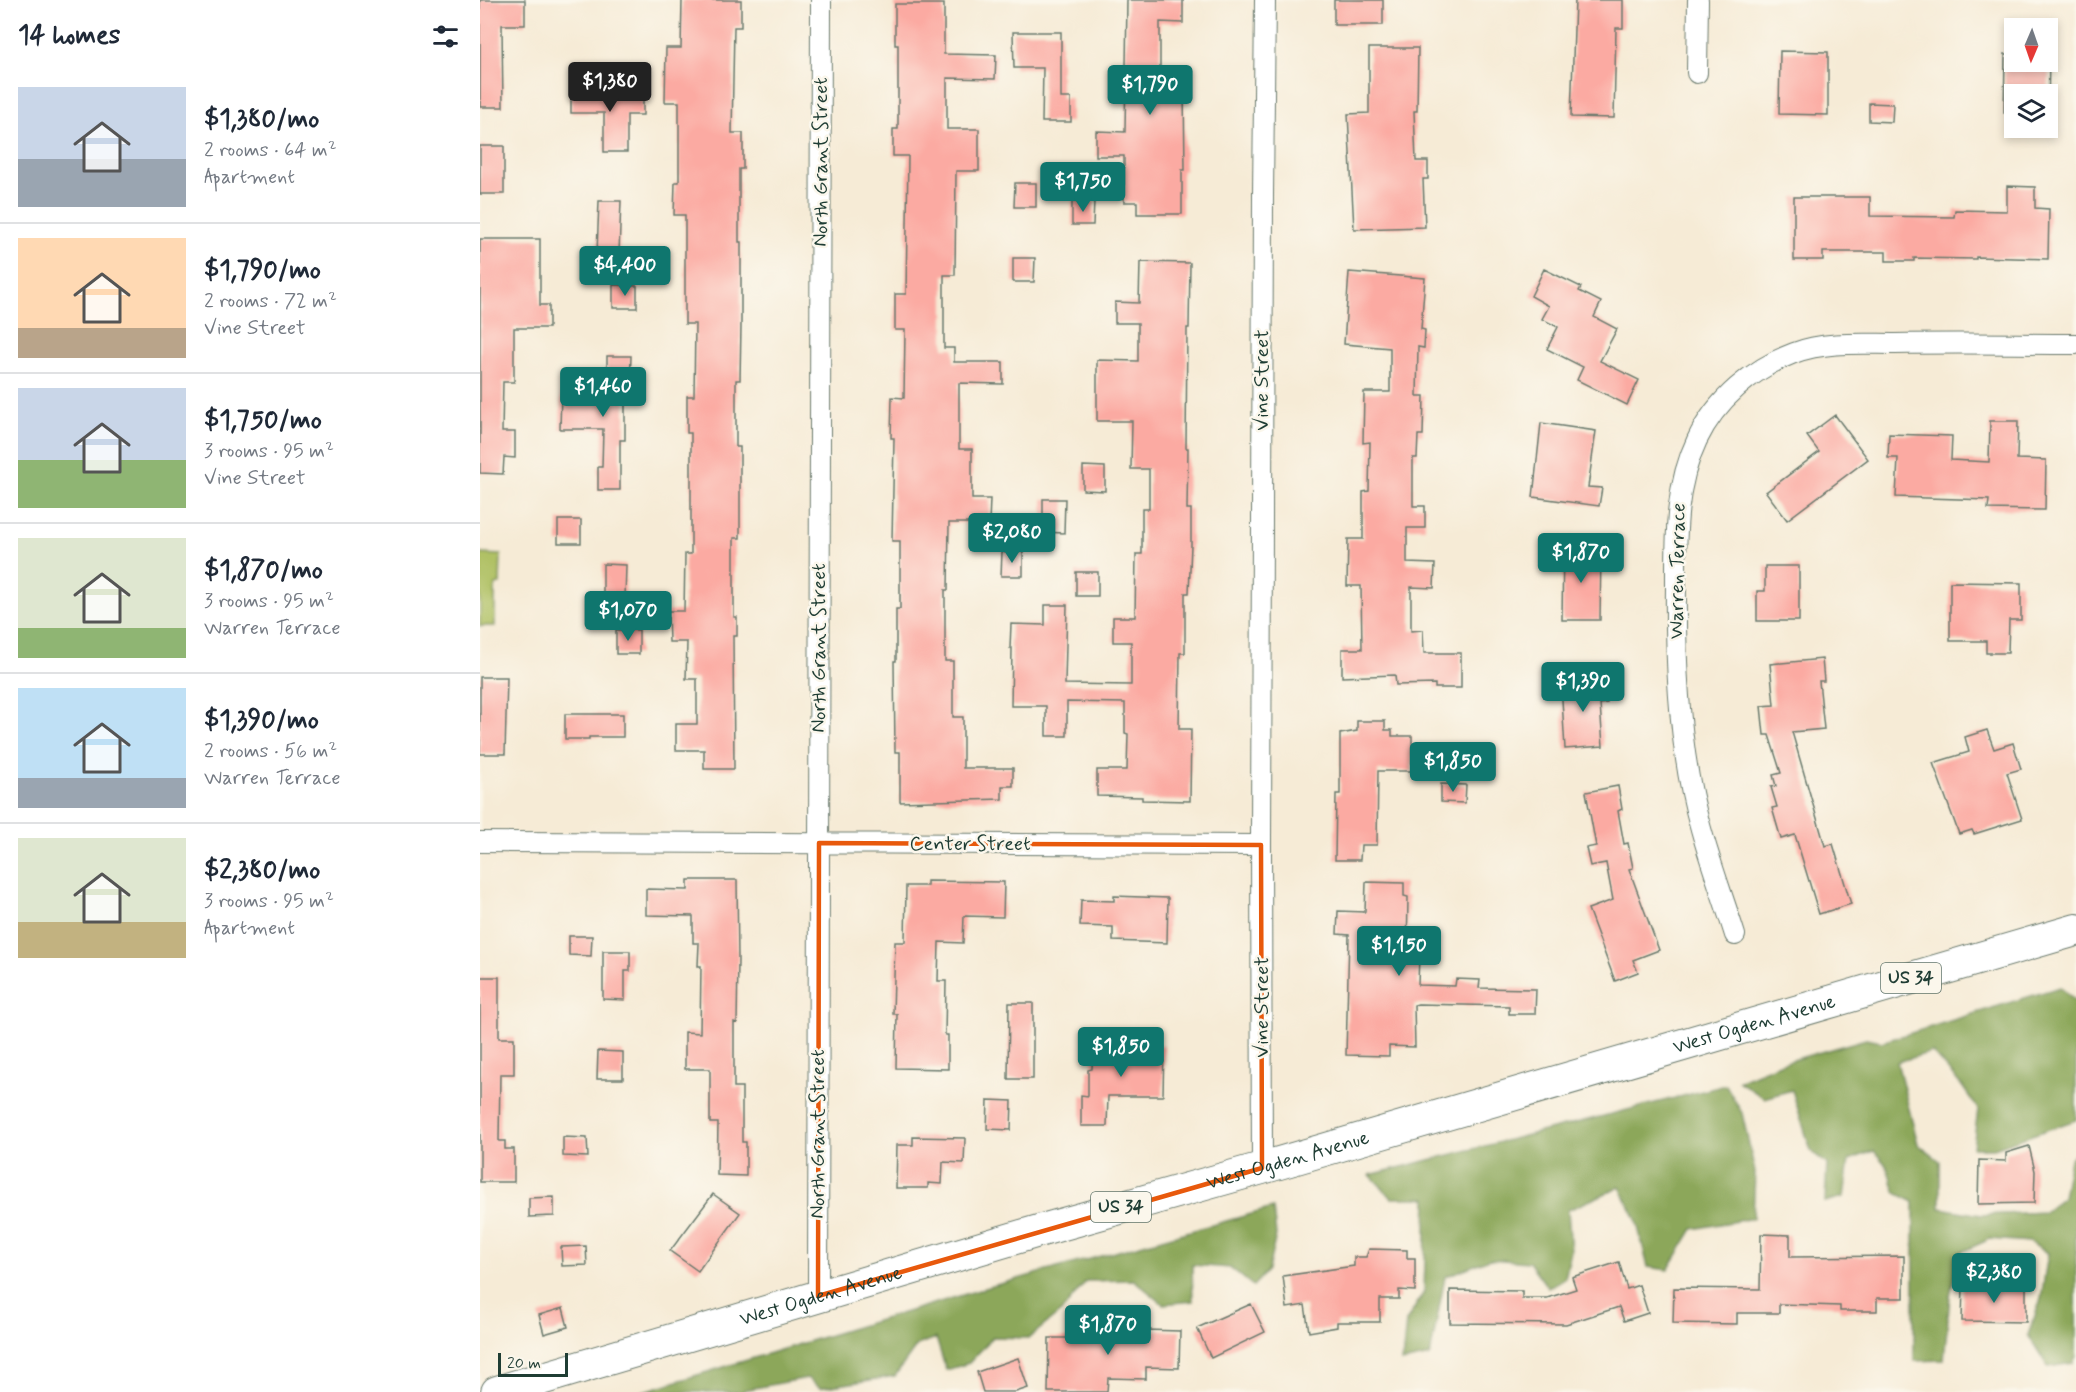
<!DOCTYPE html>
<html lang="en">
<head>
<meta charset="utf-8">
<style>
  body { margin:0; font-family:Mynerve,sans-serif; background:#f6f6f7; color:#1f2937; height:100vh; display:flex; flex-direction:column; font-size:22px; white-space:nowrap }
  * { box-sizing:border-box; margin:0 }
  p { font-size:20px; color:#747a83 }
  .icon { flex:none; width:33px; height:33px; fill:none; stroke:currentColor; stroke-width:2; stroke-linecap:round; stroke-linejoin:round }
  .map { position:relative; flex:1; overflow:hidden }
  .drawer { display:flex; flex-direction:column; background:#fff; width:480px }
  .drawer>* { flex:none }
  .needle { width:39px; rotate:182deg }
  .controls { position:absolute; left:1524px; top:18px; display:grid; gap:12px }
  .controls a { display:grid; place-items:center; width:54px; height:54px; border-radius:0px; background:#fff; box-shadow:0 3px 9px #0003; font-size:30px }
  .scale { position:absolute; left:18px; bottom:15px; width:70px; box-sizing:border-box; padding-left:6px; border:3px solid #1f3d34; border-top:0; font-size:16px; line-height:21px; white-space:nowrap; color:#1f3d34; -webkit-text-stroke:4px #fbf7ec; paint-order:stroke }
  .price { position:absolute; translate:-50% -51px; padding:0 14px; border-radius:6px; background:#0f766e; color:#fff; font-size:20px; line-height:39px; filter:drop-shadow(0 2px 3px #0008) }
  .price::after { content:''; position:absolute; left:50%; top:36px; width:18px; height:14px; margin-left:-9px; background:inherit; clip-path:polygon(0 0,100% 0,50% 100%) }
  .price.selected { background:#222; color:#fff }
  ul { padding:0; list-style:none }
  li { display:flex; align-items:center; gap:18px; height:150px; padding:0 18px }
  li+li { border-top:2px solid #e0e1e3 }
  li span { display:grid; place-items:center; flex:none; width:168px; height:120px; border-radius:0px; color:#555 }
  li>.icon { margin-inline-start:auto }
  span .icon { width:72px; height:72px; fill:#fffc; stroke-width:1 }
  li b { font-size:26px }
  h2 { display:flex; justify-content:space-between; align-items:center; height:72px; padding:0 18px; font-size:26px }
  main { display:flex; flex:1; min-height:0 }
  .map>svg:first-child { display:block }
  .green { fill:#b0c165; stroke:#687f4c; stroke-width:1.5 }
  .forest { fill:#8ca75a; stroke:#567247; stroke-width:1.5 }
  .building { fill:#fbaaa2 }
  .lines { fill:none; stroke-linecap:round; stroke-linejoin:round }
  .street-casing { stroke:#6a7a6d; stroke-width:22 }
  .primary-casing { stroke:#6a7a6d; stroke-width:34 }
  .street { stroke:#fff; stroke-width:20 }
  .primary { stroke:#fff; stroke-width:32 }
  .marked { fill:none; stroke:#e8590c; stroke-width:4.5; stroke-linejoin:round }
  .labels { text-anchor:middle; dominant-baseline:central; stroke-width:5; stroke-linejoin:round; paint-order:stroke }
  .shield { fill:#fbf7ec; stroke:#61756b; stroke-width:1.5 }
  .shield-label { font-size:18px; font-weight:bold; fill:#1f3d34 }
  .street-label { font-size:20px; fill:#1f3d34; stroke:#fbf7ec }
</style>
</head>
<body>
<main>
<section class="drawer">
<h2>14 homes<svg class="icon" aria-label="filters" viewBox="0 0 24 24"><path d="M4 7h16M4 17h16"/><circle cx="9" cy="7" r="2"/><circle cx="15" cy="17" r="2"/></svg></h2>
<ul>
<li><span style="background:linear-gradient(#c9d6e8 60%,#9aa5b1 0)"><svg class="icon" aria-label="home" viewBox="0 0 24 24"><path d="M3 11l9-7 9 7M6 9v11h12V9"/></svg></span><div><b>$1,380/mo</b><p>2 rooms · 64 m²</p><p>Apartment</p></div></li>
<li><span style="background:linear-gradient(#ffd9b3 75%,#b9a48a 0)"><svg class="icon" aria-label="home" viewBox="0 0 24 24"><path d="M3 11l9-7 9 7M6 9v11h12V9"/></svg></span><div><b>$1,790/mo</b><p>2 rooms · 72 m²</p><p>Vine Street</p></div></li>
<li><span style="background:linear-gradient(#c9d6e8 60%,#8fb573 0)"><svg class="icon" aria-label="home" viewBox="0 0 24 24"><path d="M3 11l9-7 9 7M6 9v11h12V9"/></svg></span><div><b>$1,750/mo</b><p>3 rooms · 95 m²</p><p>Vine Street</p></div></li>
<li><span style="background:linear-gradient(#dfe7d0 75%,#8fb573 0)"><svg class="icon" aria-label="home" viewBox="0 0 24 24"><path d="M3 11l9-7 9 7M6 9v11h12V9"/></svg></span><div><b>$1,870/mo</b><p>3 rooms · 95 m²</p><p>Warren Terrace</p></div></li>
<li><span style="background:linear-gradient(#bfe0f5 75%,#9aa5b1 0)"><svg class="icon" aria-label="home" viewBox="0 0 24 24"><path d="M3 11l9-7 9 7M6 9v11h12V9"/></svg></span><div><b>$1,390/mo</b><p>2 rooms · 56 m²</p><p>Warren Terrace</p></div></li>
<li><span style="background:linear-gradient(#dfe7d0 70%,#c2b280 0)"><svg class="icon" aria-label="home" viewBox="0 0 24 24"><path d="M3 11l9-7 9 7M6 9v11h12V9"/></svg></span><div><b>$2,380/mo</b><p>3 rooms · 95 m²</p><p>Apartment</p></div></li>
</ul>
</section>
<div class="map">
<svg width="1596" height="1392" viewBox="0 0 1596 1392">
  <rect width="100%" height="100%" fill="#fbf7ec"/>
  <filter id="ink" filterUnits="userSpaceOnUse"><feTurbulence type="fractalNoise" baseFrequency=".0167" numOctaves="2"/><feDisplacementMap in="SourceGraphic" scale="12" xChannelSelector="R" yChannelSelector="G"/><feConvolveMatrix kernelMatrix="1 2 1 2 8 2 1 2 1" color-interpolation-filters="sRGB"/></filter>
  <filter id="wash" filterUnits="userSpaceOnUse"><feTurbulence type="fractalNoise" baseFrequency=".008" numOctaves="4" result="noise"/><feDisplacementMap in="SourceGraphic" scale="24" xChannelSelector="R" yChannelSelector="G"/><feGaussianBlur stdDeviation="1.35" result="paint"/><feColorMatrix in="noise" values="0 0 0 0 0 0 0 0 0 0 0 0 0 0 0 0 0 1.4 0 .05"/><feComposite in="paint" operator="in"/></filter>
  <g filter="url(#wash)">
    <rect width="100%" height="100%" fill="#f6ebd6"/>
    <path class="green" d="M 0,554 L 21,555 L 20,584 L 15,585 L 15,626 L 0,626 Z"/>
    <path class="forest" d="M 1580,987 L 1596,1002 L 1596,1120 L 1514,1148 L 1493,1148 L 1498,1109 L 1482,1086 L 1452,1052 L 1417,1062 L 1438,1144 L 1460,1161 L 1460,1208 L 1501,1215 L 1564,1212 L 1583,1197 L 1590,1159 L 1596,1152 L 1596,1356 L 1593,1363 L 1568,1367 L 1548,1335 L 1561,1299 L 1568,1253 L 1549,1242 L 1510,1239 L 1479,1253 L 1470,1296 L 1464,1360 L 1434,1361 L 1434,1202 L 1416,1193 L 1406,1165 L 1394,1151 L 1369,1160 L 1364,1197 L 1345,1202 L 1347,1164 L 1331,1151 L 1312,1090 L 1284,1098 L 1258,1081 L 1302,1063 L 1386,1039 L 1402,1042 Z
      M 1246,1085 L 1262,1113 L 1275,1172 L 1273,1218 L 1213,1229 L 1188,1270 L 1168,1267 L 1156,1219 L 1140,1187 L 1088,1210 L 1091,1251 L 1085,1278 L 1068,1288 L 1049,1262 L 1009,1259 L 965,1277 L 950,1356 L 922,1362 L 926,1322 L 944,1292 L 947,1198 L 912,1198 L 890,1175 Z
      M 793,1208 L 796,1235 L 788,1270 L 773,1286 L 751,1268 L 712,1265 L 713,1301 L 683,1304 L 654,1280 L 606,1281 L 583,1310 L 549,1338 L 513,1337 L 489,1363 L 466,1370 L 456,1338 L 437,1345 L 415,1376 L 340,1388 L 327,1378 L 264,1390 L 263,1392 L 161,1392 L 509,1287 Z"/>
    <g id="blocks">
      <path class="building" d="M 0,0 L 45,0 L 45,25 L 22,25 L 23,107 L 0,107 Z
        M 202,0 L 261,0 L 261,27 L 254,27 L 252,133 L 263,133 L 263,169 L 259,169 L 259,242 L 261,242 L 261,325 L 260,380 L 256,380 L 256,447 L 260,447 L 260,538 L 254,538 L 254,617 L 257,617 L 257,636 L 253,636 L 254,769 L 224,769 L 224,750 L 196,750 L 196,724 L 217,724 L 217,679 L 206,679 L 207,642 L 189,642 L 188,611 L 204,611 L 205,554 L 211,554 L 211,433 L 207,433 L 207,396 L 214,396 L 215,324 L 205,324 L 205,215 L 194,215 L 195,182 L 199,182 L 199,102 L 185,102 L 186,48 L 201,48 Z
        M 647,0 L 703,0 L 703,23 L 680,22 L 680,89 L 704,90 L 705,170 L 702,170 L 702,214 L 657,214 L 657,202 L 644,202 L 644,156 L 616,156 L 616,131 L 645,132 Z
        M 854,0 L 903,0 L 903,25 L 854,25 Z
        M 1095,0 L 1143,0 L 1143,28 L 1136,28 L 1134,118 L 1091,117 Z
        M 415,4 L 464,4 L 464,54 L 516,55 L 515,79 L 467,78 L 467,129 L 499,129 L 499,171 L 476,171 L 475,275 L 464,275 L 464,348 L 474,348 L 474,362 L 523,362 L 523,384 L 479,383 L 479,449 L 492,449 L 492,499 L 510,499 L 509,523 L 469,523 L 468,590 L 465,590 L 465,661 L 473,661 L 473,717 L 483,717 L 483,768 L 533,768 L 533,786 L 522,786 L 522,799 L 420,802 L 420,752 L 415,752 L 414,661 L 416,661 L 416,609 L 420,609 L 420,541 L 412,541 L 414,438 L 411,438 L 412,397 L 424,398 L 425,330 L 415,330 L 415,294 L 426,294 L 428,156 L 413,156 L 413,129 L 418,129 L 418,45 L 415,45 Z
        M 533,32 L 581,32 L 581,98 L 591,98 L 591,122 L 562,122 L 563,68 L 534,68 Z
        M 889,48 L 938,48 L 937,111 L 934,111 L 936,161 L 948,161 L 948,179 L 943,179 L 945,227 L 874,229 L 868,114 L 889,113 Z
        M 1300,51 L 1348,52 L 1348,115 L 1299,114 Z
        M 1525,54 L 1534,54 L 1534,62 L 1568,62 L 1568,55 L 1569,55 L 1568,114 L 1568,94 L 1534,94 L 1534,113 L 1524,113 Z
        M 91,89 L 163,92 L 163,115 L 147,115 L 147,152 L 124,152 L 124,113 L 91,113 Z
        M 1389,103 L 1413,104 L 1412,122 L 1389,121 Z
        M 0,146 L 24,146 L 24,194 L 0,194 Z
        M 535,183 L 556,183 L 556,207 L 534,207 Z
        M 1527,186 L 1555,187 L 1555,208 L 1569,209 L 1568,259 L 1496,257 L 1496,259 L 1434,258 L 1434,261 L 1406,261 L 1406,252 L 1343,252 L 1343,260 L 1314,260 L 1314,197 L 1390,197 L 1390,216 L 1474,217 L 1475,210 L 1527,211 Z
        M 119,201 L 141,201 L 138,279 L 116,279 Z
        M 592,201 L 614,201 L 613,225 L 592,225 Z
        M 0,239 L 60,239 L 60,305 L 69,305 L 69,328 L 34,328 L 34,382 L 23,382 L 22,432 L 35,432 L 35,458 L 24,457 L 23,474 L 0,473 Z
        M 533,258 L 555,258 L 554,282 L 533,282 Z
        M 660,262 L 710,263 L 709,328 L 707,328 L 706,448 L 708,448 L 707,509 L 711,509 L 711,545 L 709,593 L 705,593 L 705,653 L 700,653 L 699,729 L 711,729 L 710,801 L 662,800 L 662,797 L 617,796 L 617,770 L 647,770 L 648,734 L 645,733 L 645,703 L 587,702 L 587,736 L 566,736 L 566,706 L 531,706 L 532,648 L 530,648 L 531,624 L 565,625 L 565,605 L 587,605 L 585,684 L 651,685 L 651,642 L 633,642 L 633,617 L 655,617 L 656,554 L 662,554 L 662,509 L 669,509 L 669,469 L 651,469 L 652,421 L 617,421 L 617,360 L 658,361 L 658,323 L 635,323 L 635,302 L 659,303 Z
        M 1064,269 L 1101,287 L 1099,291 L 1121,302 L 1114,317 L 1137,329 L 1120,361 L 1159,380 L 1147,405 L 1097,380 L 1103,367 L 1067,349 L 1078,327 L 1062,319 L 1069,306 L 1051,296 Z
        M 869,272 L 945,278 L 941,329 L 945,330 L 944,348 L 938,347 L 937,396 L 944,396 L 943,435 L 938,435 L 937,458 L 933,458 L 933,506 L 945,506 L 945,528 L 927,528 L 927,563 L 955,564 L 954,588 L 931,587 L 931,631 L 943,630 L 944,653 L 981,653 L 981,688 L 955,688 L 955,684 L 916,685 L 915,675 L 862,677 L 862,649 L 882,649 L 881,586 L 867,586 L 868,539 L 883,539 L 883,492 L 889,491 L 890,442 L 883,443 L 884,392 L 910,392 L 910,348 L 864,344 Z
        M 133,285 L 157,286 L 157,308 L 133,308 Z
        M 127,356 L 151,356 L 150,384 L 145,384 L 145,440 L 140,440 L 140,490 L 118,490 L 118,467 L 122,467 L 123,429 L 80,429 L 81,393 L 127,393 Z
        M 1355,415 L 1388,459 L 1307,520 L 1286,492 L 1339,452 L 1327,436 Z
        M 1510,421 L 1538,421 L 1537,459 L 1566,460 L 1565,510 L 1508,509 L 1509,500 L 1416,497 L 1418,458 L 1408,458 L 1409,434 L 1472,436 L 1471,460 L 1509,462 Z
        M 1061,423 L 1116,431 L 1108,487 L 1122,488 L 1119,506 L 1053,497 Z
        M 603,466 L 625,467 L 625,491 L 603,490 Z
        M 563,499 L 585,499 L 584,533 L 563,532 Z
        M 78,520 L 101,520 L 101,543 L 78,543 Z
        M 1083,547 L 1121,548 L 1120,620 L 1082,620 Z
        M 522,552 L 543,552 L 543,576 L 521,576 Z
        M 123,564 L 146,565 L 145,598 L 123,598 Z
        M 1285,566 L 1319,566 L 1319,621 L 1277,621 L 1277,591 L 1285,591 Z
        M 596,572 L 618,572 L 618,596 L 596,596 Z
        M 1470,582 L 1541,583 L 1541,620 L 1529,620 L 1528,653 L 1506,653 L 1506,641 L 1470,641 Z
        M 136,630 L 159,630 L 159,654 L 136,654 Z
        M 1342,659 L 1344,681 L 1339,681 L 1344,729 L 1312,732 L 1345,846 L 1353,844 L 1371,904 L 1339,914 L 1315,835 L 1301,839 L 1292,808 L 1297,807 L 1291,787 L 1296,786 L 1293,775 L 1301,773 L 1289,735 L 1284,735 L 1281,706 L 1294,705 L 1290,664 Z
        M 0,677 L 27,677 L 25,754 L 0,754 Z
        M 1125,680 L 1127,703 L 1120,704 L 1123,746 L 1085,749 L 1081,683 Z
        M 85,714 L 143,714 L 143,737 L 109,737 L 109,739 L 85,739 Z
        M 877,721 L 905,721 L 905,730 L 912,730 L 912,736 L 932,736 L 932,771 L 898,771 L 897,845 L 881,845 L 880,860 L 855,860 L 856,794 L 860,794 L 860,734 L 877,731 Z
        M 1507,730 L 1514,749 L 1533,743 L 1541,769 L 1527,773 L 1542,819 L 1494,834 L 1492,830 L 1479,834 L 1453,763 L 1489,752 L 1485,737 Z
        M 961,784 L 986,785 L 985,803 L 961,802 Z
        M 1138,786 L 1142,809 L 1138,811 L 1144,844 L 1148,843 L 1153,868 L 1149,869 L 1179,950 L 1153,960 L 1158,972 L 1135,981 L 1108,909 L 1133,900 L 1126,863 L 1110,866 L 1106,848 L 1116,846 L 1106,792 Z
        M 208,880 L 257,880 L 258,960 L 257,1023 L 254,1022 L 254,1087 L 262,1087 L 262,1142 L 266,1142 L 266,1176 L 237,1175 L 238,1123 L 230,1123 L 230,1069 L 205,1069 L 205,1032 L 220,1033 L 221,966 L 218,966 L 219,943 L 213,943 L 213,916 L 166,915 L 166,889 L 208,890 Z
        M 447,881 L 524,882 L 523,917 L 484,916 L 483,943 L 459,942 L 458,981 L 466,981 L 465,1035 L 468,1035 L 468,1069 L 416,1068 L 417,1014 L 413,1014 L 415,942 L 425,942 L 426,886 L 447,886 Z
        M 886,882 L 924,883 L 924,896 L 928,897 L 927,954 L 939,954 L 938,985 L 975,986 L 976,979 L 1000,980 L 999,988 L 1056,989 L 1055,1014 L 1029,1014 L 1029,1006 L 938,1004 L 934,1005 L 935,1047 L 909,1046 L 909,1056 L 866,1055 L 869,935 L 857,934 L 858,911 L 885,912 Z
        M 634,896 L 688,898 L 687,943 L 633,941 L 633,927 L 600,926 L 601,900 L 634,901 Z
        M 89,936 L 112,936 L 111,956 L 89,955 Z
        M 123,951 L 150,951 L 150,971 L 145,971 L 145,1000 L 123,999 Z
        M 0,977 L 19,977 L 19,1038 L 34,1038 L 34,1074 L 20,1074 L 19,1141 L 25,1141 L 25,1149 L 34,1149 L 34,1182 L 0,1182 Z
        M 529,1003 L 553,1003 L 553,1079 L 528,1079 Z
        M 613,1045 L 684,1046 L 683,1096 L 628,1096 L 627,1126 L 601,1126 L 601,1095 L 608,1096 L 608,1070 L 612,1069 Z
        M 118,1051 L 143,1052 L 143,1079 L 117,1079 Z
        M 508,1100 L 532,1101 L 531,1130 L 507,1129 Z
        M 83,1137 L 107,1138 L 108,1157 L 83,1156 Z
        M 433,1137 L 485,1138 L 484,1163 L 463,1162 L 462,1184 L 448,1183 L 448,1188 L 416,1188 L 417,1145 L 433,1145 Z
        M 1549,1146 L 1555,1171 L 1554,1203 L 1498,1204 L 1499,1160 L 1526,1161 L 1526,1153 Z
        M 233,1194 L 260,1213 L 218,1271 L 190,1251 Z
        M 74,1197 L 74,1216 L 49,1217 L 49,1198 Z
        M 1281,1234 L 1310,1235 L 1310,1257 L 1424,1256 L 1424,1298 L 1397,1298 L 1397,1311 L 1360,1311 L 1360,1306 L 1299,1304 L 1299,1313 L 1257,1313 L 1257,1324 L 1193,1323 L 1194,1288 L 1280,1289 Z
        M 106,1246 L 107,1265 L 82,1266 L 81,1247 Z
        M 889,1249 L 927,1250 L 927,1258 L 935,1258 L 935,1291 L 919,1290 L 919,1299 L 900,1299 L 900,1322 L 857,1322 L 857,1327 L 829,1332 L 825,1305 L 807,1308 L 803,1276 L 874,1266 L 874,1257 L 886,1257 Z
        M 1139,1262 L 1147,1289 L 1159,1285 L 1168,1313 L 1144,1321 L 1139,1307 L 1086,1324 L 970,1323 L 970,1290 L 1042,1291 L 1042,1298 L 1067,1298 L 1096,1289 L 1092,1277 Z
        M 1483,1286 L 1546,1286 L 1546,1322 L 1482,1321 Z
        M 771,1304 L 785,1332 L 731,1358 L 717,1328 Z
        M 83,1308 L 88,1327 L 64,1334 L 59,1315 Z
        M 598,1316 L 629,1317 L 629,1329 L 700,1331 L 699,1368 L 666,1367 L 666,1379 L 628,1378 L 627,1392 L 568,1392 L 569,1338 L 598,1338 Z
        M 538,1358 L 548,1388 L 536,1392 L 503,1392 L 497,1372 Z"/>
    </g>
  </g>
  <g filter="url(#ink)">
    <use href="#blocks" fill-opacity="0" stroke="#6a7a6d" stroke-width="1.5"/>
    <g class="lines">
      <defs>
        <path id="street" d="M 1217,73 L 1218,0
          M 0,842 L 781,845 L 783,195 L 785,0
          M 781,845 L 782,1168
          M 1255,935 C 1244,900 1231,865 1221,829 C 1199,754 1195,664 1196,586 C 1196,536 1195,486 1217,440 C 1236,400 1272,369 1314,353 C 1345,341 1383,344 1415,344 C 1476,343 1536,344 1596,344
          M 338,1296 L 341,0"/>
        <g id="primary">
          <path id="s1" d="M 17,1392 L 562,1230 L 782,1168 L 1596,930"/>
        </g>
      </defs>
      <use href="#street" class="street-casing"/>
      <use href="#primary" class="primary-casing"/>
      <use href="#street" class="street"/>
      <use href="#primary" class="primary"/>
    </g>
  </g>
  <path class="marked" d="M 339,843 L 781,845 L 782,1168 L 338,1296 Z"/>
  <g class="labels">
    <g class="shield">
      <rect x="1401" y="963" width="60" height="30" rx="4.5"/>
      <rect x="611" y="1192" width="60" height="30" rx="4.5"/>
    </g>
    <g class="shield-label">
      <text x="1431" y="978">US 34</text>
      <text x="641" y="1207">US 34</text>
    </g>
    <g class="street-label">
      <text transform="translate(341 162) rotate(-90)">North Grant Street</text>
      <text transform="translate(782 380) rotate(-90)">Vine Street</text>
      <text transform="translate(1198 571) rotate(-89)">Warren Terrace</text>
      <text transform="translate(339 648) rotate(-90)">North Grant Street</text>
      <text x="490" y="844">Center Street</text>
      <text transform="translate(782 1007) rotate(-90)">Vine Street</text>
      <text stroke="none"><textPath href="#s1" startOffset="1310">West Ogden Avenue</textPath></text>
      <text transform="translate(338 1134) rotate(-90)">North Grant Street</text>
      <text stroke="none"><textPath href="#s1" startOffset="824">West Ogden Avenue</textPath></text>
      <text stroke="none"><textPath href="#s1" startOffset="338">West Ogden Avenue</textPath></text>
    </g>
  </g>
</svg>
<div class="controls">
<a><svg class="needle" viewBox="-14 -14 28 28"><path d="M0-13l5 13h-10z" fill="#e53935"/><path d="M0 13l5-13h-10z" fill="#747a83"/></svg></a>
<a><svg class="icon" aria-label="layers" viewBox="0 0 24 24"><path d="M12 4l9 5-9 5-9-5zM3 14l9 5 9-5"/></svg></a>
</div>
<div class="scale">20 m</div>
<b class="price selected" style="left:130px;top:113px">$1,380</b>
<b class="price" style="left:670px;top:116px">$1,790</b>
<b class="price" style="left:603px;top:213px">$1,750</b>
<b class="price" style="left:145px;top:297px">$4,400</b>
<b class="price" style="left:123px;top:418px">$1,460</b>
<b class="price" style="left:532px;top:564px">$2,080</b>
<b class="price" style="left:1101px;top:584px">$1,870</b>
<b class="price" style="left:148px;top:642px">$1,070</b>
<b class="price" style="left:1103px;top:713px">$1,390</b>
<b class="price" style="left:973px;top:793px">$1,850</b>
<b class="price" style="left:919px;top:977px">$1,150</b>
<b class="price" style="left:641px;top:1078px">$1,850</b>
<b class="price" style="left:1514px;top:1304px">$2,380</b>
<b class="price" style="left:628px;top:1356px">$1,870</b>
</div>
</main>
</body>
</html>
